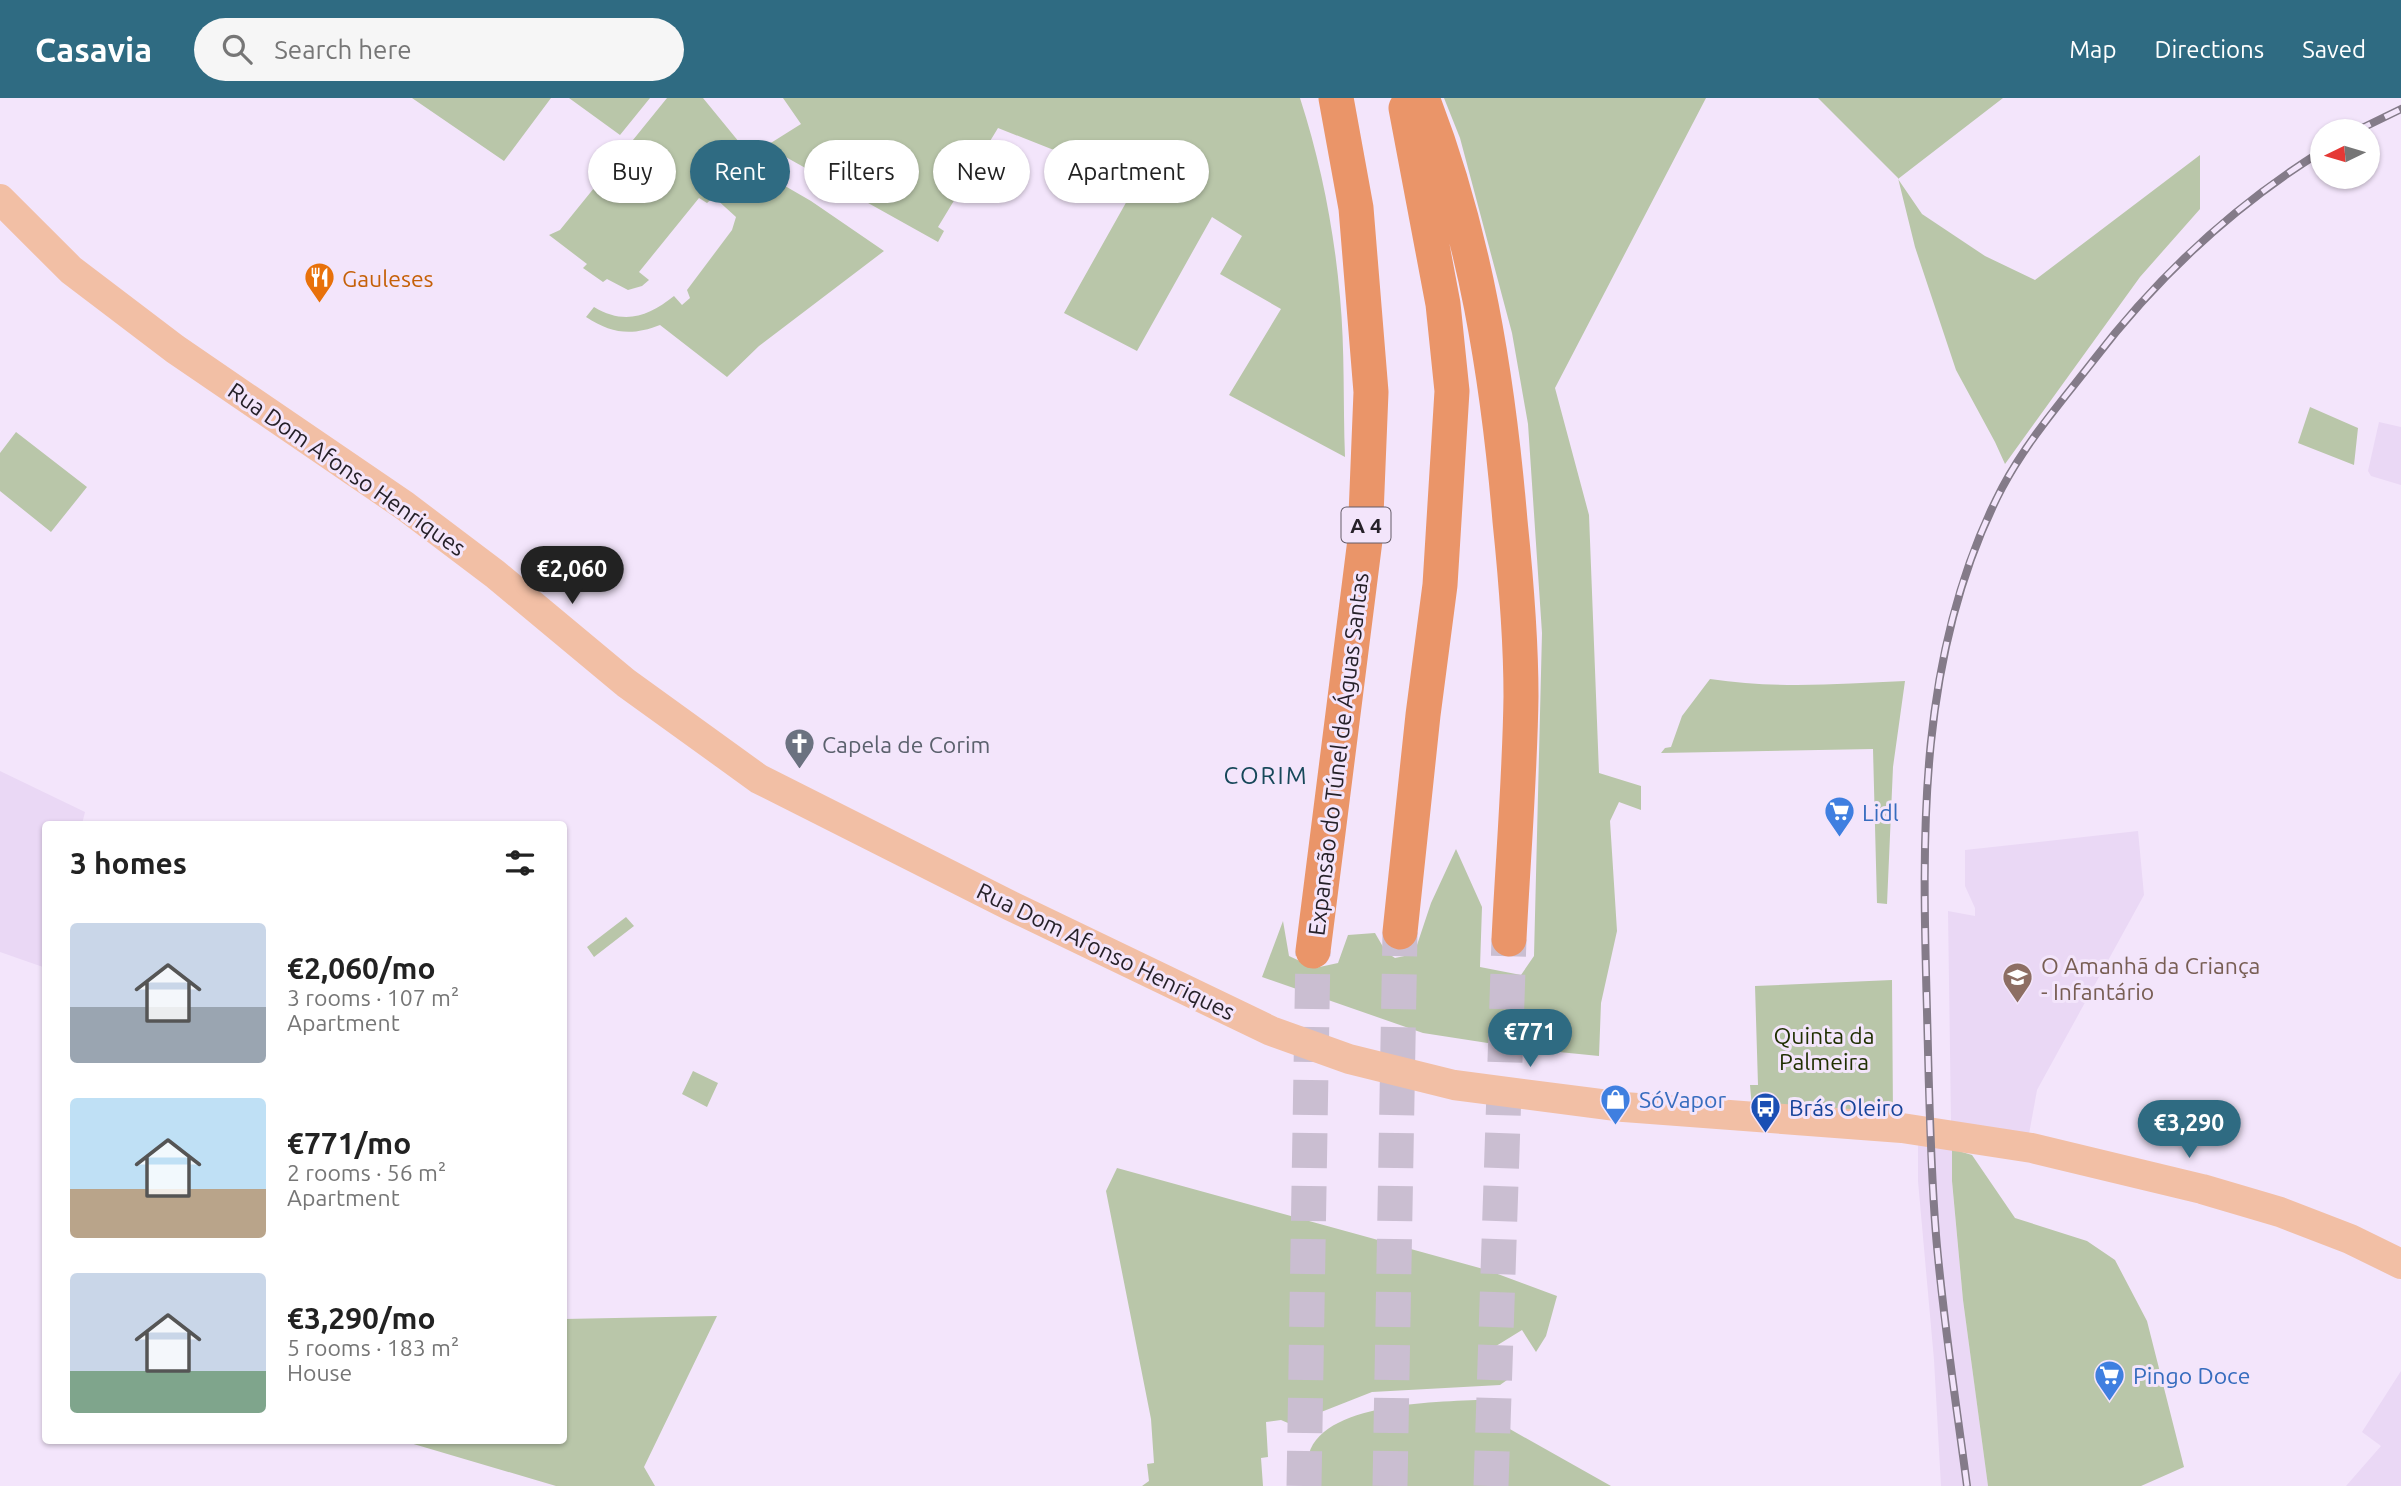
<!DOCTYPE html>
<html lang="en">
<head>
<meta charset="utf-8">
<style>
  body { margin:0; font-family:Ubuntu,sans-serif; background:#f6f6f6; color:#222; height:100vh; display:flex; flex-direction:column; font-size:26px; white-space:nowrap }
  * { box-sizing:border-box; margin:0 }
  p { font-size:23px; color:#767676 }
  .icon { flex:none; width:38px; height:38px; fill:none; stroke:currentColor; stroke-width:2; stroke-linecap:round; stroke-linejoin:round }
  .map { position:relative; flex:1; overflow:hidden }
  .details { position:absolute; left:42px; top:723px; width:525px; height:623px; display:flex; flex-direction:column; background:#fff; border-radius:7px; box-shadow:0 2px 5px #0004 }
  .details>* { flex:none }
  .guide { position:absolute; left:588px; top:42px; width:665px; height:63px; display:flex; gap:14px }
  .needle { width:46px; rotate:265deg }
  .fabs { position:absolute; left:2310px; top:21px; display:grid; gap:14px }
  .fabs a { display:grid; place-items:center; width:70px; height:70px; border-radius:50%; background:#fff; box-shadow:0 2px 5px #0004; font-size:35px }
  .price { position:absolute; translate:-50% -60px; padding:0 16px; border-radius:24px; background:#2f6b82; color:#fff; font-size:23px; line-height:46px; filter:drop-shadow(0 2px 4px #0008) }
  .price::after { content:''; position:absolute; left:50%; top:42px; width:21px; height:16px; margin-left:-10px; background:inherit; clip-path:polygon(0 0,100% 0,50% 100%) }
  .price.selected { background:#222; color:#fff }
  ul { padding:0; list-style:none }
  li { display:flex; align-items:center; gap:21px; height:175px; padding:0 28px }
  li span { display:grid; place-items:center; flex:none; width:196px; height:140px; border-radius:7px; color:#555 }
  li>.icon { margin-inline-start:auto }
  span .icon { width:84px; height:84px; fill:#fffc; stroke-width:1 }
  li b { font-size:30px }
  h2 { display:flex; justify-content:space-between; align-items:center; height:84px; padding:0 28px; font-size:30px }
  .pill { padding:0 24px; border-radius:32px; background:#fff; box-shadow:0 2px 5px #0004; font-size:24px; line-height:63px }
  .pill.selected { background:#2f6b82; color:#fff }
  header { display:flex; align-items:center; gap:42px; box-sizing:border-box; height:98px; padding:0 35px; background:#2f6b82; color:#fff }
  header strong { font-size:33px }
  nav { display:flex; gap:38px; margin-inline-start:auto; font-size:24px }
  .search { width:490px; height:63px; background:#f6f6f6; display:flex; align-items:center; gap:18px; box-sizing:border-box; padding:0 24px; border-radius:38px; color:#767676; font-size:26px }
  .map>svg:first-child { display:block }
  .built { fill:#ead8f5 }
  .green { fill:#b9c6a9 }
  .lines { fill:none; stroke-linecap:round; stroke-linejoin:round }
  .highway-tunnel { stroke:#cabed1; stroke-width:35; stroke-dasharray:35 18; stroke-linecap:butt }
  .major { stroke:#f2bfa5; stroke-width:30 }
  .highway { stroke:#ea9569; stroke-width:35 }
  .rail-casing { stroke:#847b89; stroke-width:8 }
  .rail { stroke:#f3e5fb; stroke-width:5; stroke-dasharray:16; stroke-linecap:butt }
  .labels { text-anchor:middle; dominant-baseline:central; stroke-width:6; stroke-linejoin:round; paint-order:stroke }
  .shield { fill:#f3e5fb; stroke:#645c68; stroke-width:2 }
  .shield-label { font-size:21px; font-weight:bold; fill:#262129 }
  .food-label { font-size:23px; fill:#c56008; stroke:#f3e5fb; text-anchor:start }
  .street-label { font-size:23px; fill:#262129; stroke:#f3e5fb }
  .worship-label { font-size:23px; fill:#5b616d; stroke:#f3e5fb; text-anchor:start }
  .shop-label { font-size:23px; fill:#366cbe; stroke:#f3e5fb; text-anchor:start }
  .education-label { font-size:23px; fill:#785e54; stroke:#f3e5fb; text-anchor:start }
  .park-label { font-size:23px; fill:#1f2f00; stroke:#f3e5fb }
  .transit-label { font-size:23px; fill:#164399; stroke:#f3e5fb; text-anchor:start }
  .neighbourhood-label { font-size:24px; letter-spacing:2px; fill:#17485a; stroke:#f3e5fb }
</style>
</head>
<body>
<header>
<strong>Casavia</strong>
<div class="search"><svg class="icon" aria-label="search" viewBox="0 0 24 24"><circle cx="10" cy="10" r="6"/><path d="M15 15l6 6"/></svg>Search here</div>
<nav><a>Map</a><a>Directions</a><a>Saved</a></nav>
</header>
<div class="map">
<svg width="2401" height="1388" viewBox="0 0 2401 1388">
  <rect width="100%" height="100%" fill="#f3e5fb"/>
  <path class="built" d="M 2379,324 L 2401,329 L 2401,387 L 2371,378 L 2368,373 Z
    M 0,673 L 85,714 L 82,726 L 46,726 L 46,868 L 43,869 L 0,854 Z
    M 2138,733 L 2144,797 L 2037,992 L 2029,1036 L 1951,1023 L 1948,813 L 1975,818 L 1975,810 L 1965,788 L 1965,752 Z
    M 1918,1047 L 1952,1051 L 1952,1084 L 1963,1202 L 1988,1388 L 1941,1388 L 1934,1262 L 1918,1083 Z
    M 2401,1273 L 2401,1388 L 2346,1388 L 2381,1348 L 2362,1334 Z"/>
  <path class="green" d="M 412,0 L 551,0 L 504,63 Z
    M 569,0 L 650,0 L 620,37 Z
    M 667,0 L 703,0 L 766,77 L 811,103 L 884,153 L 759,248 L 727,279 L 660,227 C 632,238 612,236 586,219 L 594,209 C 624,227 648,219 674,198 L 682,207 L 690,200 L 687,192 L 732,132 L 736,119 L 714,99 L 707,105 L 699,100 L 639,174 L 649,182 L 642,188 L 628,192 L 607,181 L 603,184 L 583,170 L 587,166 L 549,137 L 560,132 Z
    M 783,0 L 1300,0 C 1321,65 1334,131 1340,199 C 1345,252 1343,306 1345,359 L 1229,297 L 1281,211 L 1220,176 L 1242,138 L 1212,119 L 1137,253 L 1064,215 L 1137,85 L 998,30 L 938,129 L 944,133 L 938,144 L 766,48 L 801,26 Z
    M 1444,0 L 1706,0 L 1555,290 L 1589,417 L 1599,675 L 1641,688 L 1641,712 L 1619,704 L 1610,723 L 1617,833 L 1601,905 L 1599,958 L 1520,950 L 1423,935 L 1262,879 L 1283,823 L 1289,858 L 1315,870 L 1338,865 L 1348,837 L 1375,835 L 1386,854 L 1395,860 L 1414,856 L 1431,805 L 1456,751 L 1482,809 L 1480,869 L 1521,877 L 1534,858 L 1542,535 L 1528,326 L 1512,235 L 1460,40 Z
    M 1818,0 L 2003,0 L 1898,81 L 1922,116 L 1985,158 L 2035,182 L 2200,57 L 2200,111 L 2140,179 L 2005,366 L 1995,344 L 1956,272 L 1915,149 L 1898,80 Z
    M 2310,309 L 2358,330 L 2354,367 L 2298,345 Z
    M 16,334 L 87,389 L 51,434 L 0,393 L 0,355 Z
    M 1710,581 C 1776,591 1839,586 1905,583 L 1893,669 L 1887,806 L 1877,805 L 1873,651 L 1661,655 L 1665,650 L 1671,649 L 1682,618 Z
    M 626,819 L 634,828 L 594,859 L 587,849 Z
    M 1892,882 L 1893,1019 L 1752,1010 L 1750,987 L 1758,987 L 1755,888 Z
    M 693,973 L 718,985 L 707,1009 L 682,996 Z
    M 1952,1051 L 1972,1057 L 2015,1120 L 2087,1143 L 2115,1162 L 2147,1223 L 2184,1369 L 2141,1388 L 1988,1388 L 1963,1202 L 1952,1083 Z
    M 1117,1070 L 1487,1172 L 1557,1198 L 1546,1238 L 1536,1254 L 1522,1232 L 1488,1253 L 1507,1282 L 1500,1287 L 1372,1294 L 1311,1318 L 1302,1331 L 1281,1322 L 1266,1324 L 1268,1359 L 1261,1360 L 1263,1388 L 1142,1388 L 1149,1383 L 1147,1366 L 1154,1365 L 1151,1321 L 1106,1093 Z
    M 717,1218 L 644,1369 L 655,1388 L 556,1388 L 400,1342 L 564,1342 L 564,1221 Z
    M 1497,1301 L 1503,1319 L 1510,1324 L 1506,1326 L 1508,1330 L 1611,1388 L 1306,1388 C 1307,1378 1306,1366 1309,1356 C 1325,1301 1451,1304 1497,1301 Z"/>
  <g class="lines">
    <path class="highway-tunnel" d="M 1304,1388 L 1313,853
      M 1390,1388 L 1400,834
      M 1491,1388 L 1509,841"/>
    <path class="major" d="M 0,101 L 71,172 L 175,251 L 405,408 L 495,476 L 626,585 L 759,681 L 1011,808 L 1271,933 L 1349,961 L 1454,987 L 1624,1009 L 1902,1030 L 2032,1050 L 2202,1091 L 2280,1114 L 2350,1141 L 2401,1166"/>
    <path class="highway" d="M 1422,0 C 1475,135 1498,280 1510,423 C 1516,481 1521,539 1521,598 C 1520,678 1513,760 1509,841
      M 1400,834 L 1423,617 L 1440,487 L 1452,293 L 1443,206 L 1406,10
      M 1313,853 L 1365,442 L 1371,294 L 1356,110 L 1336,0"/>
    <defs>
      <path id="rail" d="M 2356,33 L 2401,11
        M 1967,1388 C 1956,1304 1943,1221 1936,1137 C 1930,1063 1929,988 1927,914 C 1922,734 1917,554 2002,390 C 2027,343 2061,304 2093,263 C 2157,179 2232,109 2322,53"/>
    </defs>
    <use href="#rail" class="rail-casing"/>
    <use href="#rail" class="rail"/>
  </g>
  <defs>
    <symbol id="restaurant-pin" viewBox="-11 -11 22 30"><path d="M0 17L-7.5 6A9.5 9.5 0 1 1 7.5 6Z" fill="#e8710a" stroke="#f3e5fb"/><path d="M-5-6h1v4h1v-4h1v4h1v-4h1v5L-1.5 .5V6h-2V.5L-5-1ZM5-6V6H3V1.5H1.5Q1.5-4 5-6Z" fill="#fff"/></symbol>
    <symbol id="church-pin" viewBox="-11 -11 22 30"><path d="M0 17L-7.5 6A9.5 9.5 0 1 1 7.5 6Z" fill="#6b7280" stroke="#f3e5fb"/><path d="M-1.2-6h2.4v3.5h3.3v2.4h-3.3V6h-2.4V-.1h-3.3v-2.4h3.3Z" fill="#fff"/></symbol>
    <symbol id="supermarket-pin" viewBox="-11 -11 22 30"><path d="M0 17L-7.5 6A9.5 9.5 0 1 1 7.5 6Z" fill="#3f7fe0" stroke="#f3e5fb"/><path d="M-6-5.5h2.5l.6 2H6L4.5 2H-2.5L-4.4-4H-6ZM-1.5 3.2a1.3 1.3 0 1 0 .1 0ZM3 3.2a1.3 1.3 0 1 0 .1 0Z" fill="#fff"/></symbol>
    <symbol id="school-pin" viewBox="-11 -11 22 30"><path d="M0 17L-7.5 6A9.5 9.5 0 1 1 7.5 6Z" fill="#8d6e63" stroke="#f3e5fb"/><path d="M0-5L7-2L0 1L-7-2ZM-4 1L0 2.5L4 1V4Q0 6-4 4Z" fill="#fff"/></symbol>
    <symbol id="shop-pin" viewBox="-11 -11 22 30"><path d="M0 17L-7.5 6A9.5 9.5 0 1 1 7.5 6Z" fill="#3f7fe0" stroke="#f3e5fb"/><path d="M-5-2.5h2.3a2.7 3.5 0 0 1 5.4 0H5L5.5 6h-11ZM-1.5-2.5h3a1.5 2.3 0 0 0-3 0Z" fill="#fff"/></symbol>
    <symbol id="bus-pin" viewBox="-11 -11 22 30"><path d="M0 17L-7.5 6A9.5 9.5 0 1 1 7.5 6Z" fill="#1a4fb4" stroke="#f3e5fb"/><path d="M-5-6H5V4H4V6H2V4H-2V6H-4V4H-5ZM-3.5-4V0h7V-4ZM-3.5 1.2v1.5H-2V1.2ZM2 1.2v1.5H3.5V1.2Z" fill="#fff"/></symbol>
  </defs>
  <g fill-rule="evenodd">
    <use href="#restaurant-pin" x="302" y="162" width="35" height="47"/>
    <use href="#church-pin" x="782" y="628" width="35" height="47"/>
    <use href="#supermarket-pin" x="1822" y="696" width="35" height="47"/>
    <use href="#school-pin" x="2000" y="862" width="35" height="47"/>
    <use href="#shop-pin" x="1598" y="984" width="35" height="47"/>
    <use href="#bus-pin" x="1748" y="992" width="35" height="47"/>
    <use href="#supermarket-pin" x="2092" y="1260" width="35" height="47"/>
  </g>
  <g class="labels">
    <rect class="shield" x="1341.5" y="409.5" width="49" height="35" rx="5"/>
    <g class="shield-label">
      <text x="1366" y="427">A 4</text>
    </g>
    <g class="food-label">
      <text x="342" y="180">Gauleses</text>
    </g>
    <g class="street-label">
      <text transform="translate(347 371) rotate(35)">Rua Dom Afonso Henriques</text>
      <text transform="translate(1338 656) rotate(-83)">Expansão do Túnel de Águas Santas</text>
      <text transform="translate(1106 853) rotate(26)">Rua Dom Afonso Henriques</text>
    </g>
    <g class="worship-label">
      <text x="822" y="646">Capela de Corim</text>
    </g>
    <g class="shop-label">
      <text x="1862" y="714">Lidl</text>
      <text x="1639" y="1001">SóVapor</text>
      <text x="2133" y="1277">Pingo Doce</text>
    </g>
    <g class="education-label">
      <text x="2041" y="867">O Amanhã da Criança<tspan x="2041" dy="26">- Infantário</tspan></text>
    </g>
    <g class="park-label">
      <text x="1824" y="937">Quinta da<tspan x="1824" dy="26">Palmeira</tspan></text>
    </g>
    <g class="transit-label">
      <text x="1789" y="1009">Brás Oleiro</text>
    </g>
    <g class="neighbourhood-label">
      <text x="1266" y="677">CORIM</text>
    </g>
  </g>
</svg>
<div class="fabs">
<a><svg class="needle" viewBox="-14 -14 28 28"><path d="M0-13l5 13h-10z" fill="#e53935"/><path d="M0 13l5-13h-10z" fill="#767676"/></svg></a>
</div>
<b class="price selected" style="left:572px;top:508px">€2,060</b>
<b class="price" style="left:1530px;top:971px">€771</b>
<b class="price" style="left:2189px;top:1062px">€3,290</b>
<div class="guide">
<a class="pill">Buy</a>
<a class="pill selected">Rent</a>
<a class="pill">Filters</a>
<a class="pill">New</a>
<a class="pill">Apartment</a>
</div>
<section class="details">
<h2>3 homes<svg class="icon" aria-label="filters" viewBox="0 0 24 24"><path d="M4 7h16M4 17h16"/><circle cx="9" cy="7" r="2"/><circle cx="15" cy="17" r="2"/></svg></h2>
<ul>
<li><span style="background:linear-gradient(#c9d6e8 60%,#9aa5b1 0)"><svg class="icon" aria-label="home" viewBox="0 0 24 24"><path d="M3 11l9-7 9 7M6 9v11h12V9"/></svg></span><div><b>€2,060/mo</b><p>3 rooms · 107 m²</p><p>Apartment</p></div></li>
<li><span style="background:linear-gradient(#bfe0f5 65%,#b9a48a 0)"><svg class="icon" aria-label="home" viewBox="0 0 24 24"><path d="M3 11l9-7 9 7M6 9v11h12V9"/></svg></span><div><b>€771/mo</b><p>2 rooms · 56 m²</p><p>Apartment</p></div></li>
<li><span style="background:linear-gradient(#c9d6e8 70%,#7fa58c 0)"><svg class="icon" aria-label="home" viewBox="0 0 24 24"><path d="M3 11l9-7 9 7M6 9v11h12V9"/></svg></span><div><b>€3,290/mo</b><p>5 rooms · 183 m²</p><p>House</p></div></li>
</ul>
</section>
</div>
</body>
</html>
